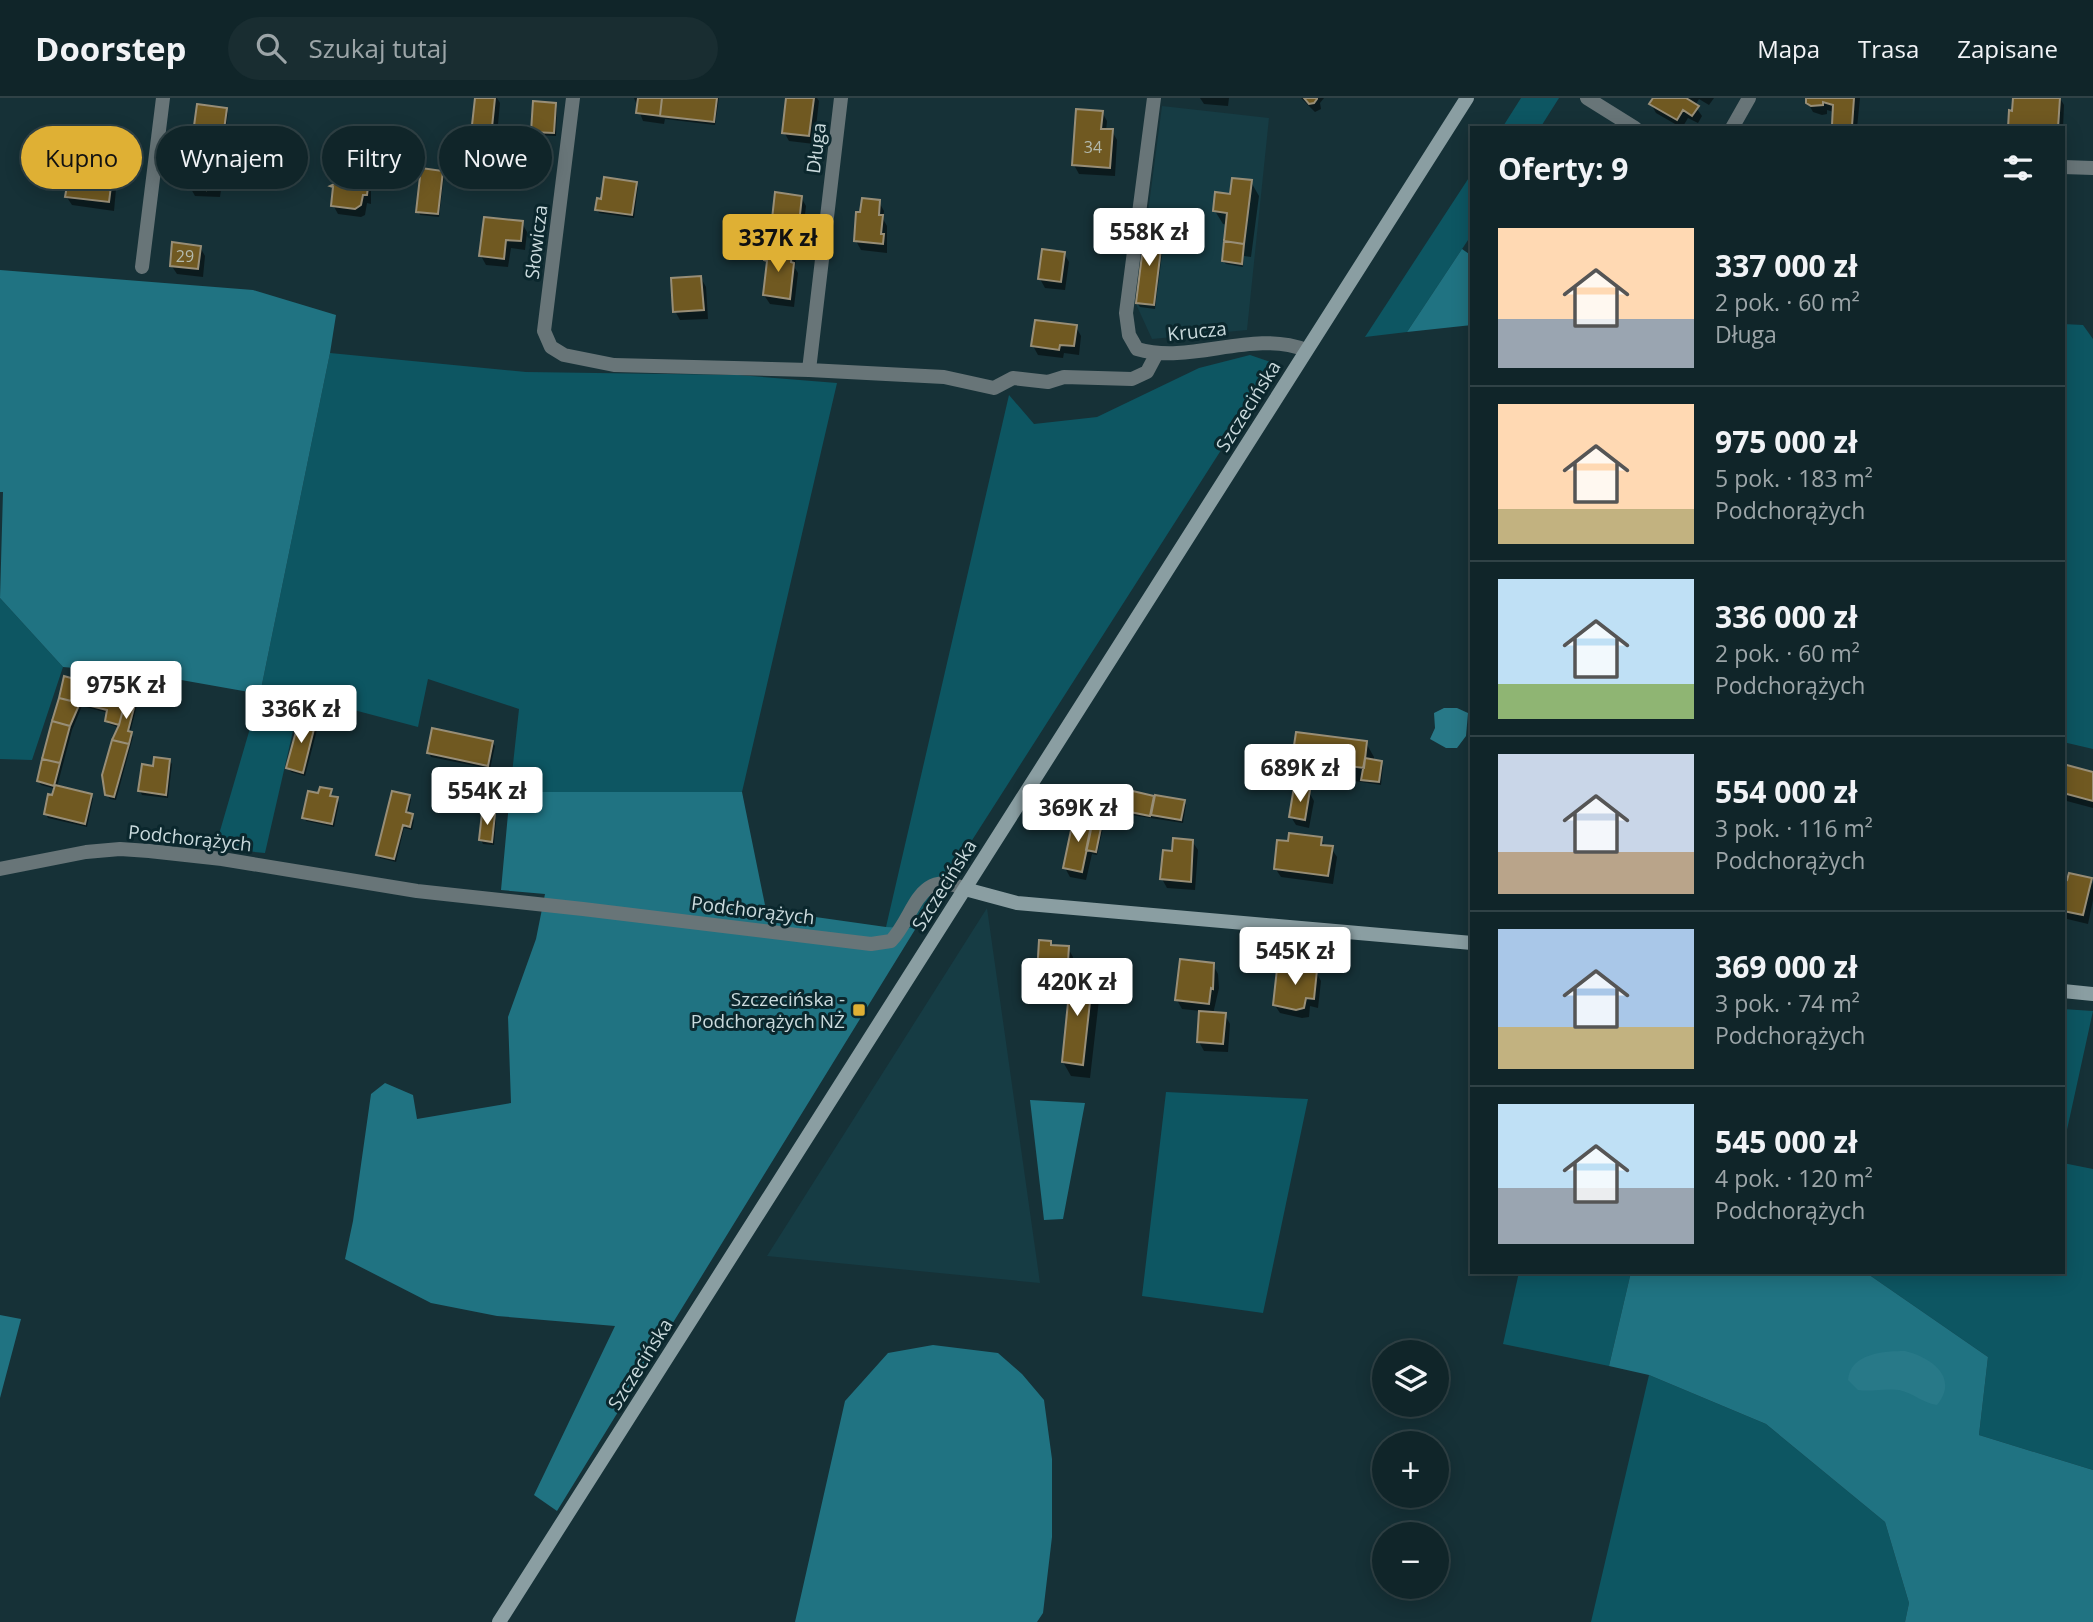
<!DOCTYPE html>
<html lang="pl">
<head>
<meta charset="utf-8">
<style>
  body { margin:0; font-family:"Open Sans",sans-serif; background:#192d31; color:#f1f3f6; height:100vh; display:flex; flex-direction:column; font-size:26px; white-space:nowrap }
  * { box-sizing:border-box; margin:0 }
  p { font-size:23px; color:#9ca5a8 }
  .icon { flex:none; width:38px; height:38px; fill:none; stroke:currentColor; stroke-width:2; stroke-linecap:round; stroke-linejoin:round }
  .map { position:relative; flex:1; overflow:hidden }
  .drawer { position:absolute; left:1470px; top:28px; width:595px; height:1148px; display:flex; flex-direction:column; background:#102529; border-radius:0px; box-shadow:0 4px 18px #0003,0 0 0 2px #304246 }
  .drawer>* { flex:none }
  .top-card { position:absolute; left:21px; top:28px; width:665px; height:63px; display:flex; gap:14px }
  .controls { position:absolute; left:1372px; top:1242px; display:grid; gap:14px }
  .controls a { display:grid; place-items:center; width:77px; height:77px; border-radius:50%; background:#102529; box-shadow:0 4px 18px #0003,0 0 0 2px #304246; font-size:35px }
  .price { position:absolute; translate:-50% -60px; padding:0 16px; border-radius:7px; background:#fff; color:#222; font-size:23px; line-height:46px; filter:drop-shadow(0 2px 4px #0008) }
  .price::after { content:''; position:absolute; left:50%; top:42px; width:21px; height:16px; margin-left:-10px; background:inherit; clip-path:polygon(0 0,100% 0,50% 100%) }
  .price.active { background:#dfb034; color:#111 }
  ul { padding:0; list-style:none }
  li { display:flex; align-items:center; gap:21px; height:175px; padding:0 28px }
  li+li { border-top:2px solid #304246 }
  li span { display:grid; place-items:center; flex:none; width:196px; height:140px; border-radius:0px; color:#555 }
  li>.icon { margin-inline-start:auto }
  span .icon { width:84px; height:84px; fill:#fffc; stroke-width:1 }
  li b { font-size:30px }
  h2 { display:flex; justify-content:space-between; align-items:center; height:84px; padding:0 28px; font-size:30px }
  .pill { padding:0 24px; border-radius:32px; background:#102529; box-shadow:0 4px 18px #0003,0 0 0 2px #304246; font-size:24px; line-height:63px }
  .pill.active { background:#dfb034; color:#111 }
  header { display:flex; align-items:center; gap:42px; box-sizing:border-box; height:98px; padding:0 35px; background:#102529; border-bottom:2px solid #304246 }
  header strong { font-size:33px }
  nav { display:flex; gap:38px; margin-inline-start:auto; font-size:24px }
  .search { width:490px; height:63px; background:#192d31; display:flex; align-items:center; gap:18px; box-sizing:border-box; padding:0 24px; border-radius:38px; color:#9ca5a8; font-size:26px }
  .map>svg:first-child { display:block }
  .built { fill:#163c44 }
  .green { fill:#0d5662 }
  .forest { fill:#207382 }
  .water { fill:#287988 }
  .shadow { fill:#0007 }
  .building { fill:#705921; stroke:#988e77; stroke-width:2 }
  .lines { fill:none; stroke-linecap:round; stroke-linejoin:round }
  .street { stroke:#687578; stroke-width:14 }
  .secondary { stroke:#8a9ea2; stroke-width:14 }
  .poi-dot { fill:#dfb034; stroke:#0b272d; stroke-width:2.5 }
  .labels { text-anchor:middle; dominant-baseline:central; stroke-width:6; stroke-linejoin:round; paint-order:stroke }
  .number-label { font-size:16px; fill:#b4baae }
  .street-label { font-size:19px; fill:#cadadd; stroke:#0b272d }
  .poi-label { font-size:19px; fill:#cadadd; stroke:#0b272d; text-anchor:end }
</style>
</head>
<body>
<header>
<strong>Doorstep</strong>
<div class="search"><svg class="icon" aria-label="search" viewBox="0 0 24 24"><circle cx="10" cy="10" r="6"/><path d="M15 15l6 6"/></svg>Szukaj tutaj</div>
<nav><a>Mapa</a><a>Trasa</a><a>Zapisane</a></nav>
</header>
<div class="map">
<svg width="2093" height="1524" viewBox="0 0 2093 1524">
  <rect width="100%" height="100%" fill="#163137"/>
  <path class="built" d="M 1162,8 L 1269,20 L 1247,232 L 1152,241 L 1136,206 Z
    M 987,810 L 1040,1185 L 767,1158 Z"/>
  <path class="green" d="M 1521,0 L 1559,0 L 1540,30 L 1502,30 Z
    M 1472,75 L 1472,136 L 1407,234 L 1365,239 Z
    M 2063,226 L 2083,227 L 2093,241 L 2093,651 L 2063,644 Z
    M 330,255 L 526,274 L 738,277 L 837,285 L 742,694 L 510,694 L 519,611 L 428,581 L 418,629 L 301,598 L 265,755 L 215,750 L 260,596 Z
    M 1250,257 L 1276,266 L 916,830 L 886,829 L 1009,297 L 1034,326 L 1097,319 L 1199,270 Z
    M 0,500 L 63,569 L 32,662 L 0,661 Z
    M 2063,911 L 2093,913 L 2063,1050 Z
    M 1166,994 L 1308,1001 L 1263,1215 L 1142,1198 Z
    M 2063,1065 L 2093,1071 L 2093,1372 L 1979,1337 L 1988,1259 L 1865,1174 L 2063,1174 Z
    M 1519,1174 L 1631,1174 L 1609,1268 L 1503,1246 Z
    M 1649,1277 L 1766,1326 L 1885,1424 L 1909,1505 L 1905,1524 L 1591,1524 Z"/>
  <path class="forest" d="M 1462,151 L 1472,158 L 1472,227 L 1407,234 Z
    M 0,172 L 253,192 L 336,217 L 330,255 L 260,596 L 153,577 L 63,569 L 0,500 L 3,394 L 0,394 Z
    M 510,694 L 742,694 L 766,812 L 886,829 L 916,830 L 557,1413 L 534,1397 L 615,1228 L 497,1218 L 431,1205 L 345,1161 L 353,1123 L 371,996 L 385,985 L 413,997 L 417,1021 L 511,1005 L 508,919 L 536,841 L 545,796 L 501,792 Z
    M 1030,1002 L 1085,1005 L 1063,1121 L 1044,1122 Z
    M 1631,1174 L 1865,1174 L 1988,1259 L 1979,1337 L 2093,1372 L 2093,1524 L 1905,1524 L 1909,1505 L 1885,1424 L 1766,1326 L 1649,1277 L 1609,1268 Z
    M 0,1217 L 21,1221 L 0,1300 Z
    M 933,1247 L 998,1255 L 1022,1276 L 1044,1302 L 1052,1361 L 1052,1439 L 1043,1515 L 1037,1524 L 795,1524 L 845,1303 L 888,1255 Z"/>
  <path class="water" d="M 1444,610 L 1457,610 L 1468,615 L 1466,638 L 1457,650 L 1446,650 L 1430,641 L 1435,630 L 1434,615 Z
    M 1905,1253 C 1930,1259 1960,1279 1937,1307 C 1923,1305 1913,1295 1899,1292 C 1886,1290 1872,1294 1858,1292 L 1848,1282 C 1850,1255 1885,1253 1905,1253 Z"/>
  <path class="shadow" d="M 476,0 L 497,0 L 500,5 L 496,47 L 478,45 L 472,36 Z
    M 634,0 L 719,0 L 715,27 L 665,21 L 664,26 L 643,23 Z
    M 788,0 L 817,0 L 819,3 L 814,46 L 789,43 L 784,34 Z
    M 1200,0 L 1229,0 L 1228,8 L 1204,6 Z
    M 1301,0 L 1324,0 L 1320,5 L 1321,11 L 1315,14 Z
    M 1654,0 L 1714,0 L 1709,7 L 1699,1 L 1695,8 L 1702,18 L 1698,25 L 1688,20 L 1682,30 L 1656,15 L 1651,6 Z
    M 1808,0 L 1860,0 L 1857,30 L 1835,30 L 1834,14 L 1827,12 L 1827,16 L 1822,17 L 1813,14 L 1808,5 Z
    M 2015,0 L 2060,0 L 2064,7 L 2063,30 L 2010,30 Z
    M 555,7 L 557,10 L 556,38 L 535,37 L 533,33 Z
    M 226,11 L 228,15 L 225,36 L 198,32 L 196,28 Z
    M 1102,14 L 1107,23 L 1106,33 L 1112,33 L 1117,42 L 1115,78 L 1079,76 L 1074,67 Z
    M 366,39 L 385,47 L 391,56 L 382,78 L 377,76 L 371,90 L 371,106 L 367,105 L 365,117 L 361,119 L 338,116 L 333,107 L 351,72 L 338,67 L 333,58 Z
    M 92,58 L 97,67 L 95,80 L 111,82 L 116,91 L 114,113 L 72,107 L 66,98 Z
    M 219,63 L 224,72 L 220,99 L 195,98 L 190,89 Z
    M 442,74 L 444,78 L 439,119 L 420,117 L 418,113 Z
    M 1251,84 L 1259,98 L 1251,159 L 1244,158 L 1243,169 L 1226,166 L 1223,163 L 1228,127 L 1223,126 L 1215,113 Z
    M 636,85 L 638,89 L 634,120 L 599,115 L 597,111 L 602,103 Z
    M 801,99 L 806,108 L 801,152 L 797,151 L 795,170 L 798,175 L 794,209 L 770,206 L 764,197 L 768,166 L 766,162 L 771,141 Z
    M 879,104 L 884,113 L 883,121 L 887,128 L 887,155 L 861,152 L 856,143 Z
    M 522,125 L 527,134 L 525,152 L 511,150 L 508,169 L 486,167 L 481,158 Z
    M 1162,137 L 1164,141 L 1155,211 L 1140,209 L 1137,205 Z
    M 200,149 L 205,158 L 203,179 L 177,176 L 171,167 Z
    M 1064,155 L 1069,164 L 1065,192 L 1045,190 L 1040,181 Z
    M 701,180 L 706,189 L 708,221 L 680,222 L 675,213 Z
    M 1076,229 L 1081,238 L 1079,257 L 1064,255 L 1063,260 L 1038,257 L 1033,248 Z
    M 86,586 L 129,586 L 131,590 L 129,598 L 136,599 L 138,603 L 130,635 L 133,639 L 116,702 L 110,701 L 107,697 L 120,630 L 109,626 L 107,622 L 108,615 L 82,608 L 72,632 L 57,689 L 91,697 L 93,701 L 87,729 L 48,720 L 46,716 L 56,691 L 41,687 L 38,683 Z
    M 315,624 L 318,628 L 305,678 L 291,674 L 288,670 Z
    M 492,644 L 495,648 L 490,671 L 431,659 L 429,655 Z
    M 1366,645 L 1374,659 L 1374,663 L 1381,664 L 1383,668 L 1381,687 L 1302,675 L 1294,661 Z
    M 169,662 L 172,666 L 168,700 L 142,697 L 140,693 L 154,669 Z
    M 2063,668 L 2093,676 L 2093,710 L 2063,702 Z
    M 330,693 L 332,700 L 337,701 L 339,705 L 334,729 L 306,723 L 304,719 L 319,697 Z
    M 1126,694 L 1184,704 L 1186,707 L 1183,725 L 1124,716 L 1122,712 Z
    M 1309,694 L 1314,703 L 1309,730 L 1296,727 L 1291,719 Z
    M 409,698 L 411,702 L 408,716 L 414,722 L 412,732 L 404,730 L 396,764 L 380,760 L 378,756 Z
    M 494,718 L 496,722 L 494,747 L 483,746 L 481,742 Z
    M 1101,726 L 1103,730 L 1097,757 L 1092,756 L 1086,782 L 1070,779 L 1065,770 Z
    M 1321,741 L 1326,749 L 1331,750 L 1337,759 L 1333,786 L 1281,779 L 1275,770 Z
    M 1192,743 L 1198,752 L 1195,792 L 1167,790 L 1162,781 L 1174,755 Z
    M 2090,782 L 2093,786 L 2093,802 L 2088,826 L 2063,820 L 2063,783 Z
    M 1052,849 L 1068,850 L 1073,859 L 1072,877 L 1085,878 L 1086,867 L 1093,868 L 1095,872 L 1094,882 L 1100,893 L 1090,980 L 1071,978 L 1063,964 L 1071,887 L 1044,884 L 1038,876 Z
    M 1213,867 L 1218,876 L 1219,890 L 1213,916 L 1225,917 L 1230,926 L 1228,954 L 1204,953 L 1199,944 L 1201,913 L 1182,911 L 1177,902 Z
    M 1316,874 L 1321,883 L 1318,910 L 1310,908 L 1309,919 L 1302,920 L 1280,915 L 1274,906 Z"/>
  <path class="building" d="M 475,0 L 495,0 L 491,39 L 471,36 Z
    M 638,0 L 662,0 L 660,18 L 636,15 Z
    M 662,0 L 717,0 L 714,24 L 660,18 Z
    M 786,0 L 814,0 L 809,38 L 782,35 Z
    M 1304,0 L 1317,0 L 1317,1 L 1314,5 L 1309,6 Z
    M 1653,0 L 1686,0 L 1699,8 L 1692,18 L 1683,12 L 1677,22 L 1649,6 Z
    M 1806,0 L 1854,0 L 1852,28 L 1832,27 L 1833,7 L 1823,4 L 1823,7 L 1811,8 L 1806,5 Z
    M 2013,0 L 2060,0 L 2058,30 L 2008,30 L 2009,12 L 2012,13 Z
    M 533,3 L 556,5 L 554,35 L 531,34 Z
    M 197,6 L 227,10 L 224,32 L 194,28 Z
    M 1076,11 L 1103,13 L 1101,31 L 1113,31 L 1110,70 L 1072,67 Z
    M 341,31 L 365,34 L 365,37 L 387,45 L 377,70 L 372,68 L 367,81 L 369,81 L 367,97 L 363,97 L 361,107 L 355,111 L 331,108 L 333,89 L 330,88 L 345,81 L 351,66 L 331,59 Z
    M 73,54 L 93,56 L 90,77 L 112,80 L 109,104 L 65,99 Z
    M 193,55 L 220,61 L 216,91 L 206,89 L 206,92 L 188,89 Z
    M 421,70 L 443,73 L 438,116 L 416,114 Z
    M 604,79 L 637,84 L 632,117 L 595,112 L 597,100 L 601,101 Z
    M 1232,80 L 1252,82 L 1244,146 L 1224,143 L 1227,115 L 1213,113 L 1215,94 L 1230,96 Z
    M 775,94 L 802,98 L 797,143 L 793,143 L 792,155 L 765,151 L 767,139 L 770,139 Z
    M 862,100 L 880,102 L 879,117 L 883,117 L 881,136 L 884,136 L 883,146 L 854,143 L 856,114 L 860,114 Z
    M 484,119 L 523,123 L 521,143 L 506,142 L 504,161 L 479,158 Z
    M 1145,133 L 1163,135 L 1154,207 L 1136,205 Z
    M 1224,143 L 1244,146 L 1242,166 L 1222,163 Z
    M 172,144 L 201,148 L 198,171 L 170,168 Z
    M 765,151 L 792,155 L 791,164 L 794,165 L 790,201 L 763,197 L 767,163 L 764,162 Z
    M 1042,151 L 1065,154 L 1061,184 L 1038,181 Z
    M 701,178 L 704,212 L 673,214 L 671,180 Z
    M 1035,222 L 1077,227 L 1074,248 L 1060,247 L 1059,252 L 1031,248 Z
    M 88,574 L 130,585 L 119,627 L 105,623 L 107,612 L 59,600 L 64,578 L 85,584 Z
    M 127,596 L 137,598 L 128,633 L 132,634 L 129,646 L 112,642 L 119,627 Z
    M 59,600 L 80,605 L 70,628 L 52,623 Z
    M 300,619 L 316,623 L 303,675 L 286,670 Z
    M 52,623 L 70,628 L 60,665 L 42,661 Z
    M 432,630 L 493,643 L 488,668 L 427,655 Z
    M 1296,634 L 1367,643 L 1364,670 L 1292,661 Z
    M 112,642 L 129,646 L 114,699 L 105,697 L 102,677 Z
    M 154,659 L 170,661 L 166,697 L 138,693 L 142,666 L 153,668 Z
    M 1365,660 L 1382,663 L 1379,684 L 1361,682 Z
    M 42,661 L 60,665 L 54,688 L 37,683 Z
    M 2063,666 L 2093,674 L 2093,703 L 2063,695 Z
    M 55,687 L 92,696 L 85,726 L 44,716 L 48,696 L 52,697 Z
    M 320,689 L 332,691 L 330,698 L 338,699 L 332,726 L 302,720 L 308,693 L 318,695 Z
    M 1294,689 L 1310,692 L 1305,722 L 1289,719 Z
    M 1124,691 L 1154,698 L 1150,718 L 1120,712 Z
    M 392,693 L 410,697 L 406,714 L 413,716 L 410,729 L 403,727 L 394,761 L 376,757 Z
    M 1155,697 L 1185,702 L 1181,722 L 1151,717 Z
    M 482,715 L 495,716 L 492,744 L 479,742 Z
    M 1074,718 L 1093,722 L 1082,774 L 1063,770 Z
    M 1092,723 L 1102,725 L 1096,754 L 1086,752 Z
    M 1289,735 L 1322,739 L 1321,747 L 1333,748 L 1328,778 L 1274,771 L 1277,742 L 1288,743 Z
    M 1173,740 L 1193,742 L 1191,784 L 1160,781 L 1163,752 L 1172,753 Z
    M 2069,775 L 2092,780 L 2083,817 L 2063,813 L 2063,781 L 2067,782 Z
    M 1039,842 L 1051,843 L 1051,847 L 1069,848 L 1067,879 L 1037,876 Z
    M 1180,861 L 1214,865 L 1213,891 L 1211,890 L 1209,906 L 1175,902 Z
    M 1084,865 L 1094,866 L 1093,877 L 1084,876 Z
    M 1292,867 L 1317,872 L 1314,901 L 1306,900 L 1304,910 L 1296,912 L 1273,907 L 1277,871 L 1291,872 Z
    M 1071,875 L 1093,877 L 1083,967 L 1062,964 Z
    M 1199,913 L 1226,915 L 1223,946 L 1197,944 Z"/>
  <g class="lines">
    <path class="street" d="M 573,0 L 544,233 L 551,249 L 564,257 L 614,267 L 809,272 L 944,279 L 994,290 L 1013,280 L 1048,284 L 1064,279 L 1132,281 L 1147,274 L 1156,257
      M 1154,0 L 1126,215 L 1129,237 L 1137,251 C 1192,267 1251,231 1306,252
      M 1587,0 L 1635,30
      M 1732,30 L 1749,0
      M 2063,69 L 2093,70
      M 142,169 L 163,0
      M 809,272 L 841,0
      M 0,771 L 86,754 L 120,751 L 149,753 L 222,761 L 417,793 L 583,811 L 871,846 L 891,843 C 916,817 917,769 965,791"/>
    <path class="secondary" d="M 965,791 L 1017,805 L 1472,845
      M 2063,893 L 2093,896
      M 499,1524 L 1467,0"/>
  </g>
  <rect class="poi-dot" x="852" y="905" width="14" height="14" rx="3.5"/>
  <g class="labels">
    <g class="number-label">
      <text x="1093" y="49">34</text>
      <text x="185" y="158">29</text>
    </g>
    <g class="street-label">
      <text transform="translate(816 50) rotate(-83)">Długa</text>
      <text transform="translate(536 144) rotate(-83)">Słowicza</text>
      <text transform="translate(1197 233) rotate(-6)">Krucza</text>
      <text transform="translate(1248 308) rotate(-58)">Szczecińska</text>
      <text transform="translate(190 740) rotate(6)">Podchorążych</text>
      <text transform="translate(944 787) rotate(-58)">Szczecińska</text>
      <text transform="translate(753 812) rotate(7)">Podchorążych</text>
      <text transform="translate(640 1266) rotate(-58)">Szczecińska</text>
    </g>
    <g class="poi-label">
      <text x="845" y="901">Szczecińska -<tspan x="845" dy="22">Podchorążych NŻ</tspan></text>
    </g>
  </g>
</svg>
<div class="controls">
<a><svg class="icon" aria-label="layers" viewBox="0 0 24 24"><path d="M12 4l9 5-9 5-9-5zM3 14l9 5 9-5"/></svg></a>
<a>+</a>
<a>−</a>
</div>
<b class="price" style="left:1149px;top:170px">558K zł</b>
<b class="price active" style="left:778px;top:176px">337K zł</b>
<b class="price" style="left:126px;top:623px">975K zł</b>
<b class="price" style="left:301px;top:647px">336K zł</b>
<b class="price" style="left:1300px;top:706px">689K zł</b>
<b class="price" style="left:487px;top:729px">554K zł</b>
<b class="price" style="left:1078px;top:746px">369K zł</b>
<b class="price" style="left:1295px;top:889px">545K zł</b>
<b class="price" style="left:1077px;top:920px">420K zł</b>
<div class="top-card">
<a class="pill active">Kupno</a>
<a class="pill">Wynajem</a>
<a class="pill">Filtry</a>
<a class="pill">Nowe</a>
</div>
<section class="drawer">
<h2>Oferty: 9<svg class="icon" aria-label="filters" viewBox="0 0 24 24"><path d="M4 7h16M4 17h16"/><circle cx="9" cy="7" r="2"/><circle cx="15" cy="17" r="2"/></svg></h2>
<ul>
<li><span style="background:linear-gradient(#ffd9b3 65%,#9aa5b1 0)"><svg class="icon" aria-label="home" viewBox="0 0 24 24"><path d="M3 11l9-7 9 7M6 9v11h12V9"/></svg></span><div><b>337 000 zł</b><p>2 pok. · 60 m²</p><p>Długa</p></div></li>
<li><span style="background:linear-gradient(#ffd9b3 75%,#c2b280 0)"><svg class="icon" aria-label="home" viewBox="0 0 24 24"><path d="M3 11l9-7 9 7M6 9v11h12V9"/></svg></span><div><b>975 000 zł</b><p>5 pok. · 183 m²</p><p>Podchorążych</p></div></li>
<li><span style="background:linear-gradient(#bfe0f5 75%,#8fb573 0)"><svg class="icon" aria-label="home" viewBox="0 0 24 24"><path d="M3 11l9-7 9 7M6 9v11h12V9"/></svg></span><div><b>336 000 zł</b><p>2 pok. · 60 m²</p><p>Podchorążych</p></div></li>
<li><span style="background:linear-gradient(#c9d6e8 70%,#b9a48a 0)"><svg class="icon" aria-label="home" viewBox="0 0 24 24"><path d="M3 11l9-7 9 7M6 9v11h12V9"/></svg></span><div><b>554 000 zł</b><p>3 pok. · 116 m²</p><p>Podchorążych</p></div></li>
<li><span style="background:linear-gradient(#a9c7e8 70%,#c2b280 0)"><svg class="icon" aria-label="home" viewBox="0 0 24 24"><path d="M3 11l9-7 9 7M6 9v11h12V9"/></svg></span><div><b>369 000 zł</b><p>3 pok. · 74 m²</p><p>Podchorążych</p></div></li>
<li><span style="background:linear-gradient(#bfe0f5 60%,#9aa5b1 0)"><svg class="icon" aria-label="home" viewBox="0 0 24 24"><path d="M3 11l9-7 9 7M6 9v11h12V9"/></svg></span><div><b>545 000 zł</b><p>4 pok. · 120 m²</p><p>Podchorążych</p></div></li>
</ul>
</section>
</div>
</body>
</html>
